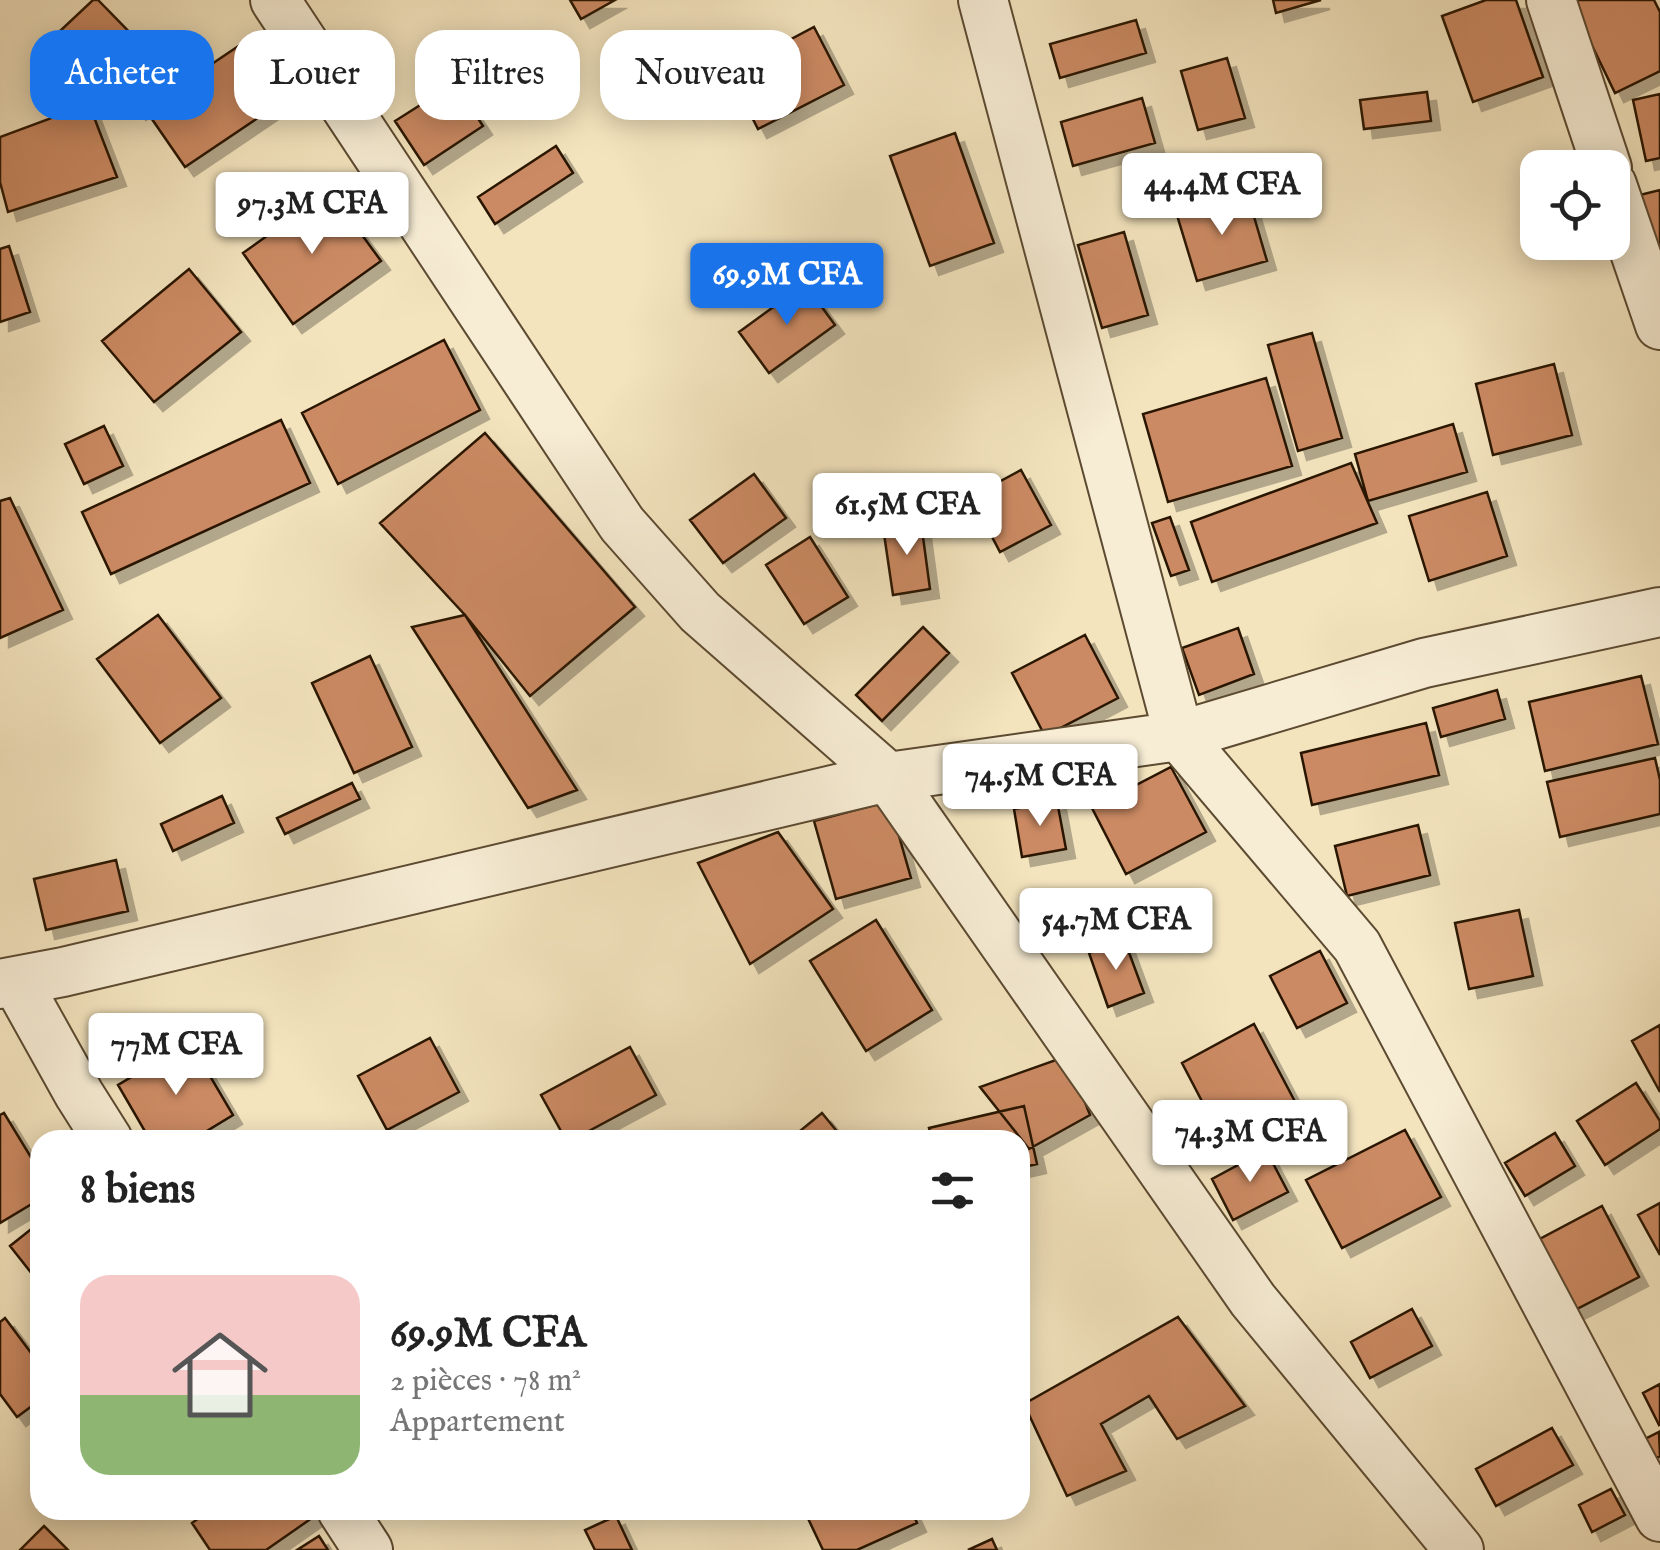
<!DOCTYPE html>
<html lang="fr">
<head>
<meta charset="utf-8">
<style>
  body { margin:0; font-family:"IM FELL English",serif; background:#f2f2f2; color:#222; height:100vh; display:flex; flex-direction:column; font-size:38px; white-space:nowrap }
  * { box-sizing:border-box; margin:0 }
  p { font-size:32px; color:#767676 }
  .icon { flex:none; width:55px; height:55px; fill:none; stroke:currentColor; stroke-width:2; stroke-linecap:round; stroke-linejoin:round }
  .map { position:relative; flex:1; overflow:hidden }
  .side { position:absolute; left:30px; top:1130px; width:1000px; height:390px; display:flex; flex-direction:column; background:#fff; border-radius:30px; box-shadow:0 5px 25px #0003 }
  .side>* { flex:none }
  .top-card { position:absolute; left:30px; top:30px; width:1000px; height:90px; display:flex; gap:20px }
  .controls { position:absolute; left:1520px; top:150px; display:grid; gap:20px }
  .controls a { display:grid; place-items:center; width:110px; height:110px; border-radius:20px; background:#fff; box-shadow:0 5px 25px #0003; font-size:50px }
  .price { position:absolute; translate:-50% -85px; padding:0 22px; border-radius:10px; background:#fff; color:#222; font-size:32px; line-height:65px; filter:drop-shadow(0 2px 5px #0008) }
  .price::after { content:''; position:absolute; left:50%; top:60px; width:30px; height:22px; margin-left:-15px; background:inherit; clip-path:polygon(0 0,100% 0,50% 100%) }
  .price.active { background:#1a73e8; color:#fff }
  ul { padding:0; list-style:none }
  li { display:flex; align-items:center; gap:30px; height:250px; padding:0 50px }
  li span { display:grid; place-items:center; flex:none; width:280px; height:200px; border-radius:30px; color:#555 }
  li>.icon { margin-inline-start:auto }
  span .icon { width:120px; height:120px; fill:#fffc; stroke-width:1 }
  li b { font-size:42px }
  h2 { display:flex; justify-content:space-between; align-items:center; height:120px; padding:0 50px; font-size:42px }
  .pill { padding:0 35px; border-radius:30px; background:#fff; box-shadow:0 5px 25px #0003; font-size:35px; line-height:90px }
  .pill.active { background:#1a73e8; color:#fff }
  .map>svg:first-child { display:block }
  .building { fill:#cb8a64; stroke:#2a1602; stroke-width:2.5; filter:url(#shadow) }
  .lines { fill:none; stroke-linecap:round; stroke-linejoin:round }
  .minor-casing { stroke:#5c4a31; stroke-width:52 }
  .minor { stroke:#f7edd5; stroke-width:48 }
</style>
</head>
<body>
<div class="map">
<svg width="1660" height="1550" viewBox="0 0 1660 1550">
  <defs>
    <filter id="shadow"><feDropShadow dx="9" dy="9" stdDeviation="0" flood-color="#0004"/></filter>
  </defs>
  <rect width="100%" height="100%" fill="#f3e4be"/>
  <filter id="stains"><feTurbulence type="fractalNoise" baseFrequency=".002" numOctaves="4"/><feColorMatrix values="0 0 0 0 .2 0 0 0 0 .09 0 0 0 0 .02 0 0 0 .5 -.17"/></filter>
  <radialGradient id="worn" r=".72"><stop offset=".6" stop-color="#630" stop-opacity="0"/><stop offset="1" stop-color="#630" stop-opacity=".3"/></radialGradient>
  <path class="building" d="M 93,0 L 98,0 L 173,77 L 137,111 L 60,31 Z
    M 570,0 L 615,0 L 581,19 Z
    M 1273,0 L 1321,0 L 1276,13 Z
    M 1486,0 L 1516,0 L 1543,77 L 1473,102 L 1442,16 Z
    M 1570,0 L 1654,0 L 1660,12 L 1660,71 L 1615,93 Z
    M 1136,20 L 1146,53 L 1060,78 L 1050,44 Z
    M 814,27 L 844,85 L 758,129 L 729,72 Z
    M 243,43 L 283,101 L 185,167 L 145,109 Z
    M 1227,58 L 1245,118 L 1198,130 L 1181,71 Z
    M 455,83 L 483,126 L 424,165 L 395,121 Z
    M 1427,92 L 1431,121 L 1364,129 L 1360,100 Z
    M 1660,94 L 1660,158 L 1646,161 L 1633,100 Z
    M 1142,98 L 1155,143 L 1073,166 L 1061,122 Z
    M 89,104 L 117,177 L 8,212 L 0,182 L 0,137 Z
    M 955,133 L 994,243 L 930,266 L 890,156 Z
    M 556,146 L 573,173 L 495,224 L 478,197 Z
    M 1660,190 L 1660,293 L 1632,197 Z
    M 330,191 L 381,261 L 293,324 L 243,253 Z
    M 1248,196 L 1267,261 L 1197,281 L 1177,215 Z
    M 1124,232 L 1148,315 L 1102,328 L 1078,245 Z
    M 9,246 L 30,312 L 0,322 L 0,249 Z
    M 189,269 L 241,332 L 154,402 L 102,341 Z
    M 805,284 L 835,325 L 769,373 L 739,332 Z
    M 1312,333 L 1342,438 L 1298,451 L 1268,345 Z
    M 444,340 L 480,410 L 338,484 L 302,413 Z
    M 1554,364 L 1572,435 L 1493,455 L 1476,384 Z
    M 1266,378 L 1292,466 L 1168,502 L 1143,414 Z
    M 281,420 L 310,483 L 111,574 L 82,512 Z
    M 1453,424 L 1467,472 L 1368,501 L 1355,454 Z
    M 104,426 L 123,466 L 84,484 L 65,444 Z
    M 485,433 L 635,607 L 530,696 L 465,615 L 380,523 Z
    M 1351,463 L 1377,523 L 1212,582 L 1191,522 Z
    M 1021,470 L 1051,525 L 1000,552 L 971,497 Z
    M 754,474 L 786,518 L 723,563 L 690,520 Z
    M 1487,492 L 1507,556 L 1429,581 L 1409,516 Z
    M 10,498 L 63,610 L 0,638 L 0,501 Z
    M 1170,517 L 1189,570 L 1171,576 L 1152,523 Z
    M 921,522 L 930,589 L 893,595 L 883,527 Z
    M 810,537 L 848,597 L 804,624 L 766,565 Z
    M 158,615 L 221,698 L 160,743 L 97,659 Z
    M 465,615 L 577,790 L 528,808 L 412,627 Z
    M 923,627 L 949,653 L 882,721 L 856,695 Z
    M 1238,628 L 1254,674 L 1199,695 L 1182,648 Z
    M 1085,635 L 1118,698 L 1045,736 L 1012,673 Z
    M 370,656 L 412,747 L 354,773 L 312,683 Z
    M 1641,676 L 1658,744 L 1545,771 L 1529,702 Z
    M 1497,690 L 1505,719 L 1441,737 L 1433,708 Z
    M 1426,723 L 1439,775 L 1312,805 L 1301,753 Z
    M 1655,758 L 1660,780 L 1660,814 L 1560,837 L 1547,782 Z
    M 1171,767 L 1206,832 L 1126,874 L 1092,808 Z
    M 352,783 L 360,799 L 285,834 L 277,818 Z
    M 222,796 L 234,823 L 173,851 L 161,824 Z
    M 889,801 L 911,878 L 836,899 L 814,821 Z
    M 1057,801 L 1066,849 L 1022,857 L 1014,809 Z
    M 1418,825 L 1430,875 L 1347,896 L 1335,846 Z
    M 778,832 L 833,909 L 750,964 L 698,863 Z
    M 116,860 L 128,911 L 46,930 L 34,879 Z
    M 1519,910 L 1533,976 L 1469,989 L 1455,923 Z
    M 876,920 L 932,1010 L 866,1051 L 810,961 Z
    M 1124,939 L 1144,993 L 1108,1007 L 1089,953 Z
    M 1320,951 L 1347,1003 L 1297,1028 L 1270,976 Z
    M 1254,1024 L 1301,1113 L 1228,1151 L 1182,1063 Z
    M 1660,1025 L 1660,1092 L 1632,1041 Z
    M 430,1038 L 459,1092 L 387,1130 L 358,1076 Z
    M 190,1042 L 233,1115 L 192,1140 L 150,1140 L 118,1085 Z
    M 630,1047 L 656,1095 L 572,1140 L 566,1140 L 541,1095 Z
    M 1067,1056 L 1090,1115 L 1029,1149 L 980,1087 Z
    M 1636,1083 L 1660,1121 L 1660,1129 L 1605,1165 L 1577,1121 Z
    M 1024,1106 L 1037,1164 L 1020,1168 L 1020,1140 L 932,1140 L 929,1128 Z
    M 4,1113 L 40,1172 L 40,1199 L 0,1223 L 0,1115 Z
    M 822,1113 L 844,1140 L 789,1140 Z
    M 1405,1130 L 1441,1197 L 1342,1248 L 1306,1180 Z
    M 1555,1133 L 1575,1166 L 1525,1196 L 1505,1163 Z
    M 1266,1150 L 1288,1192 L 1233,1220 L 1212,1179 Z
    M 1660,1203 L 1660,1255 L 1638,1215 Z
    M 1602,1206 L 1639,1277 L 1571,1312 L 1534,1242 Z
    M 40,1222 L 40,1284 L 10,1246 Z
    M 1412,1309 L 1432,1346 L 1370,1378 L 1351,1342 Z
    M 1178,1317 L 1245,1406 L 1177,1439 L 1149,1396 L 1101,1424 L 1126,1471 L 1067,1496 L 1024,1404 Z
    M 5,1318 L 40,1365 L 40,1400 L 17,1417 L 0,1394 L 0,1322 Z
    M 1660,1384 L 1660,1424 L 1659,1425 L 1643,1393 Z
    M 1552,1428 L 1573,1465 L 1496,1506 L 1476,1469 Z
    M 1659,1432 L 1660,1456 L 1643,1464 L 1633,1445 Z
    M 1611,1489 L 1625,1515 L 1592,1532 L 1579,1505 Z
    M 210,1510 L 307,1510 L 312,1518 L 266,1550 L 210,1550 L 192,1523 Z
    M 804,1510 L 911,1510 L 917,1523 L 857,1550 L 823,1550 Z
    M 616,1516 L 632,1550 L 595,1550 L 585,1530 Z
    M 44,1526 L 68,1550 L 20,1550 Z
    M 319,1536 L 328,1550 L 297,1550 Z
    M 992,1539 L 997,1550 L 968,1550 Z"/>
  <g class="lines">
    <defs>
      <path id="minor" d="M 275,0 L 622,524 L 700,612 L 888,777 L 1253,1300 L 1459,1550
        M 983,0 L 1179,736 L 1357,946 L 1660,1517
        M 1551,0 L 1607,168
        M 1612,185 L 1660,325
        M 16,981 L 79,1094 L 108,1140
        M 0,984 L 63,972 L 888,777 L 1179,736 L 1424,663 L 1660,612
        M 342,1510 L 368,1550"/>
    </defs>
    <use href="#minor" class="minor-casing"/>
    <use href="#minor" class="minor"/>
  </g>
  <rect width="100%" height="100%" filter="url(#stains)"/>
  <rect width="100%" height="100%" fill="url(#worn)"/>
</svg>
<div class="controls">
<a><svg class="icon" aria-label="locate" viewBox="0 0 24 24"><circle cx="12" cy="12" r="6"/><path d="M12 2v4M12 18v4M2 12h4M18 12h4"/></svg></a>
</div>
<b class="price" style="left:1222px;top:238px">44.4M CFA</b>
<b class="price" style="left:312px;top:257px">97.3M CFA</b>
<b class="price active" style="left:787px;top:328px">69.9M CFA</b>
<b class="price" style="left:907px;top:558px">61.5M CFA</b>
<b class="price" style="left:1040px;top:829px">74.5M CFA</b>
<b class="price" style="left:1116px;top:973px">54.7M CFA</b>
<b class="price" style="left:176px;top:1098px">77M CFA</b>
<b class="price" style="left:1250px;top:1185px">74.3M CFA</b>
<div class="top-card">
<a class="pill active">Acheter</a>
<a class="pill">Louer</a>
<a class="pill">Filtres</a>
<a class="pill">Nouveau</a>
</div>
<section class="side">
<h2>8 biens<svg class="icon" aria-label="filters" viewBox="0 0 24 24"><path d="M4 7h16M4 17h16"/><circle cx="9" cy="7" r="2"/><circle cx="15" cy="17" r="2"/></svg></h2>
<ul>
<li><span style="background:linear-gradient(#f6c9c9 60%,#8fb573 0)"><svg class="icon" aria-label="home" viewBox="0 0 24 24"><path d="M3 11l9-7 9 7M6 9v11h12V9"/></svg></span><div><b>69.9M CFA</b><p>2 pièces · 78 m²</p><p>Appartement</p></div></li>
</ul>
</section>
</div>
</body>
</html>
